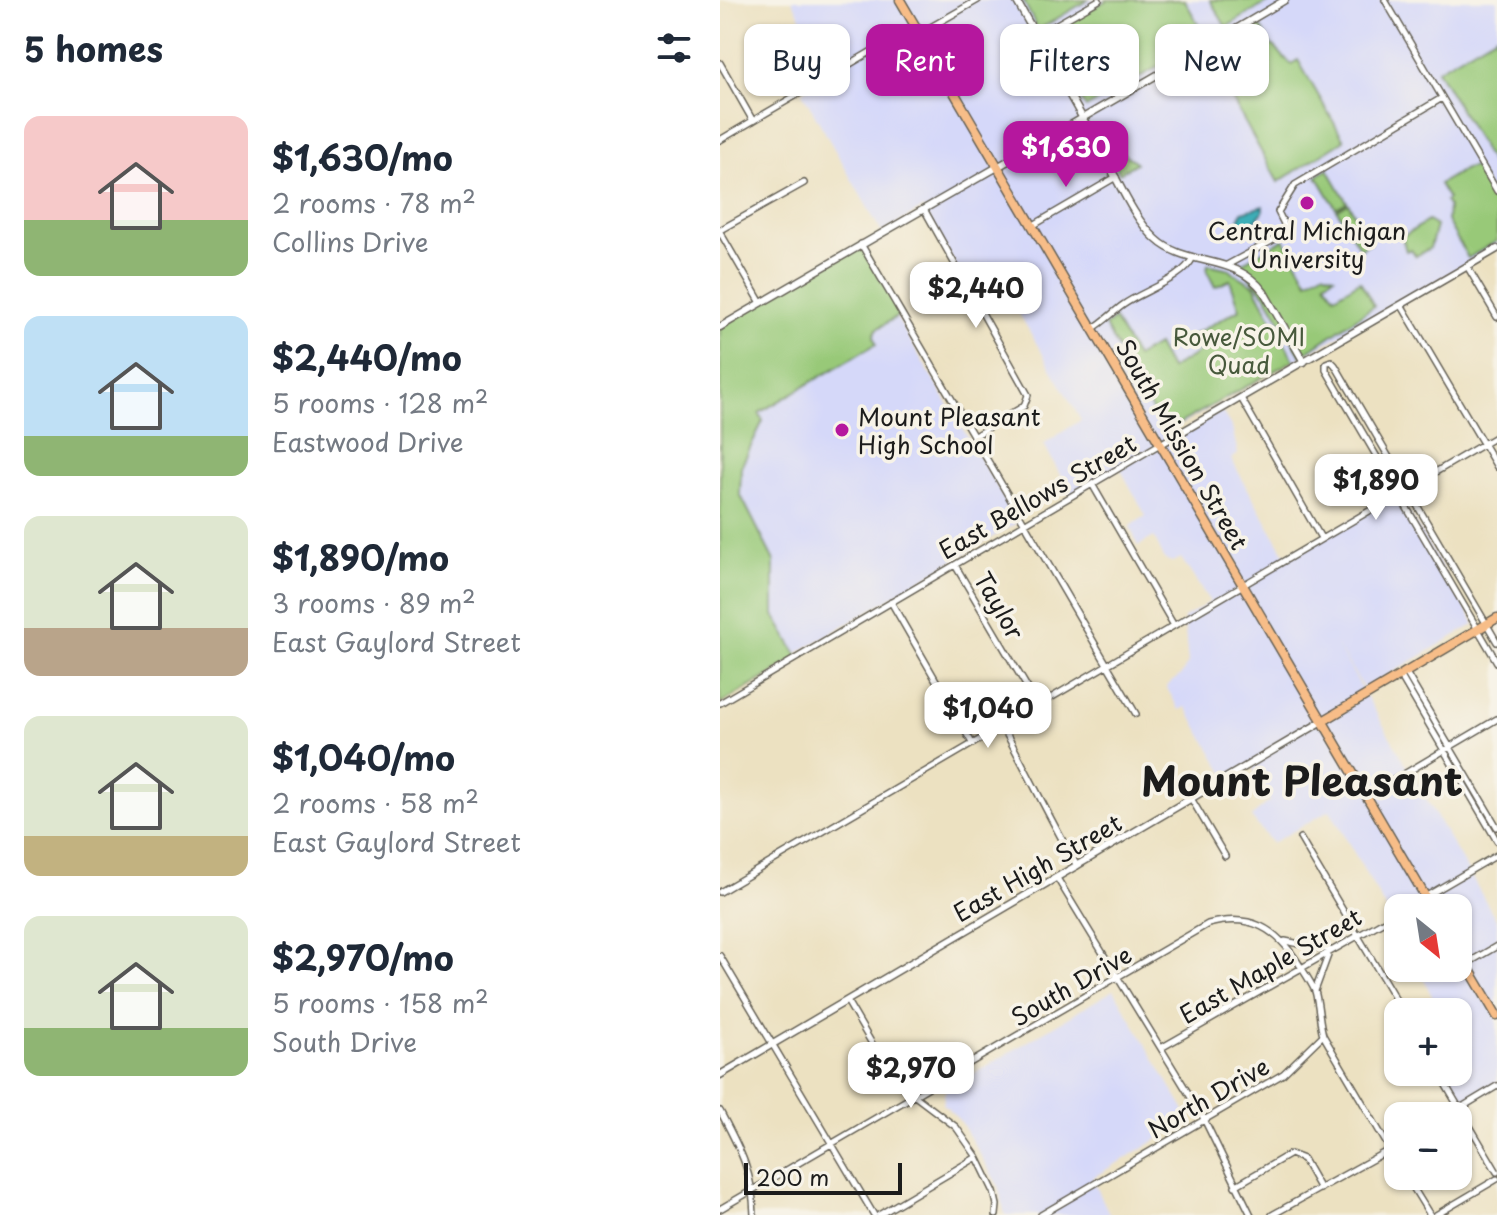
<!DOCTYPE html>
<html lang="en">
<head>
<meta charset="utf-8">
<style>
  body { margin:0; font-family:"Playpen Sans",sans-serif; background:#f2f2f3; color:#1f2937; height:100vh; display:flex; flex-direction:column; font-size:30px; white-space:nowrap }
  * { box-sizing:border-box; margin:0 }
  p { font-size:26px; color:#747a83 }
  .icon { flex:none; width:44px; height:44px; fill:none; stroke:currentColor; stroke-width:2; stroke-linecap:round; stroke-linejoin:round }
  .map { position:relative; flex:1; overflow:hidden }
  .drawer { display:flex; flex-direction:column; background:#fff; width:720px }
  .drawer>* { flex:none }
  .top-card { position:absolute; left:24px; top:24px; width:632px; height:72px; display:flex; gap:16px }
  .needle { width:52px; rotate:150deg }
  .buttons { position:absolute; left:664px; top:894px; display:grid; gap:16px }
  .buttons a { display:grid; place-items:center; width:88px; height:88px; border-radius:16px; background:#fff; box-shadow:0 2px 6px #0004; font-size:40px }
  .scale { position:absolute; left:24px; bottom:20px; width:158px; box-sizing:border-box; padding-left:8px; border:4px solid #1c1c1c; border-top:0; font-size:22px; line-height:28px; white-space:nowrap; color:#1c1c1c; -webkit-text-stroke:6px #f7f3e8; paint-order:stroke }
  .price { position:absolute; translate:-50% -68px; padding:0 18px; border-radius:16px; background:#fff; color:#222; font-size:26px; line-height:52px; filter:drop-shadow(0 2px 4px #0008) }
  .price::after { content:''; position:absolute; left:50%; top:48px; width:24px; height:18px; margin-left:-12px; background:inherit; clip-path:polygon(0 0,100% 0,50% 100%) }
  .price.current { background:#b5179e; color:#fff }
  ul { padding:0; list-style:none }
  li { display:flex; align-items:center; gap:24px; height:200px; padding:0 24px }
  li span { display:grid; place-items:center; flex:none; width:224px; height:160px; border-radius:16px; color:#555 }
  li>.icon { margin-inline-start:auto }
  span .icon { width:96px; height:96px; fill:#fffc; stroke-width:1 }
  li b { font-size:34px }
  h2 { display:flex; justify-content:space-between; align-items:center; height:96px; padding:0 24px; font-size:34px }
  .chip { padding:0 28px; border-radius:16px; background:#fff; box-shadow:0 2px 6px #0004; font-size:28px; line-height:72px }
  .chip.current { background:#b5179e; color:#fff }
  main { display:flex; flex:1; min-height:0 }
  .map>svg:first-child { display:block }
  .built { fill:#d5d8f9 }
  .green { fill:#98c978; stroke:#5a724a; stroke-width:2 }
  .water { fill:#3eaeb7; stroke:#2d656a; stroke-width:2 }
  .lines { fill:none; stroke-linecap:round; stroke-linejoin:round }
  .minor-casing { stroke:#656156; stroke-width:8 }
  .tertiary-casing { stroke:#656156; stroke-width:9 }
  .primary-casing { stroke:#656156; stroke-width:11 }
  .minor { stroke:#fff; stroke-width:5 }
  .tertiary { stroke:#fff; stroke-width:6 }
  .primary { stroke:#f7bd88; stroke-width:8 }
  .poi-dot { fill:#b5179e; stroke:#f7f3e8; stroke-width:3 }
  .labels { text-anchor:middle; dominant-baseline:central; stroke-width:7; stroke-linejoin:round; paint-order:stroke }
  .poi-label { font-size:24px; fill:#1c1c1c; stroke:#f7f3e8 }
  .park-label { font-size:24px; fill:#47593c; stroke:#f7f3e8 }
  .street-label { font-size:24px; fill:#1c1c1c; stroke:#f7f3e8 }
  .town-label { font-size:40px; font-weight:bold; fill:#1c1c1c; stroke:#f7f3e8 }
</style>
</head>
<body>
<main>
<section class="drawer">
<h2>5 homes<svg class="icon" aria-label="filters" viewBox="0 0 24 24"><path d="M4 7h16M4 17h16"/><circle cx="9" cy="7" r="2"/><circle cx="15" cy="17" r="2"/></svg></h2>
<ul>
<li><span style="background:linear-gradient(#f6c9c9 65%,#8fb573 0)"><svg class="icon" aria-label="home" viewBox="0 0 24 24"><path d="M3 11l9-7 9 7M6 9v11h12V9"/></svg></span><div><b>$1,630/mo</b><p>2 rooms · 78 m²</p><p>Collins Drive</p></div></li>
<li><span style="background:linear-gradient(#bfe0f5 75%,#8fb573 0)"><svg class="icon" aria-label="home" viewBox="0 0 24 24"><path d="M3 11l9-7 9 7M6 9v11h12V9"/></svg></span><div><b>$2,440/mo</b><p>5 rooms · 128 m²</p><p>Eastwood Drive</p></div></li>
<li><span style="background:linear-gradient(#dfe7d0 70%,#b9a48a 0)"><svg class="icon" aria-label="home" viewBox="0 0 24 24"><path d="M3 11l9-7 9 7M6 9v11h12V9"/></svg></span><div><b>$1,890/mo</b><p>3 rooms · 89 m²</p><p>East Gaylord Street</p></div></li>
<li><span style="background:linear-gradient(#dfe7d0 75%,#c2b280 0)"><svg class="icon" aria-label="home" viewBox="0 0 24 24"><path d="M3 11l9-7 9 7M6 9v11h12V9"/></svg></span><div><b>$1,040/mo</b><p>2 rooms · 58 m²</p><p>East Gaylord Street</p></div></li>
<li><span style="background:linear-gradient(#dfe7d0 70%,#8fb573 0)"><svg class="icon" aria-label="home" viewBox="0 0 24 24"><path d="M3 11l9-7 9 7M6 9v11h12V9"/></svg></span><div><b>$2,970/mo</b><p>5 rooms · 158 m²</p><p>South Drive</p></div></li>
</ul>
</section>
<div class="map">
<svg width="777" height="1215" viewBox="0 0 777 1215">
  <rect width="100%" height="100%" fill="#f7f3e8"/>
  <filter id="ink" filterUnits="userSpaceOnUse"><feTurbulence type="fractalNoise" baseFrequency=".0125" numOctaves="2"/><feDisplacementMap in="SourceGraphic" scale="16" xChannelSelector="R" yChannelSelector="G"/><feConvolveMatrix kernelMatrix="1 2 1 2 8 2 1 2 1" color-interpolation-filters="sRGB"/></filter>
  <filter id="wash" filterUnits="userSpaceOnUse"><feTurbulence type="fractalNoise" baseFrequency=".006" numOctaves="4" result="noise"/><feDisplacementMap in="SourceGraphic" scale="32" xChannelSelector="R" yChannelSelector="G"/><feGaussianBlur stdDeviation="1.8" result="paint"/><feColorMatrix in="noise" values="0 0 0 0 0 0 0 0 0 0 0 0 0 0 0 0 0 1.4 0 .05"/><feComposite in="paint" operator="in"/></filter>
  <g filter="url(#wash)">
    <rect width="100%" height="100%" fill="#ece1c1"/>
    <path class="built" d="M 72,0 L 777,0 L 777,247 L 443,435 L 446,440 L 501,410 L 512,428 L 518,454 L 511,459 L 567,558 L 678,493 L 755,624 L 644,689 L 615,642 L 777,921 L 777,1089 L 776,1087 L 747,1104 L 728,1072 L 738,1072 L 738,1012 L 720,1012 L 698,968 L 738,968 L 738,908 L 678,908 L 678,930 L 610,810 L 552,843 L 531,817 L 550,801 L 531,764 L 507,778 L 466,707 L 459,710 L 446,686 L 461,675 L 468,663 L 464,618 L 490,602 L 461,558 L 453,562 L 445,560 L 434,537 L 418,546 L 410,526 L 426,516 L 400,468 L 351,496 L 324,444 L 361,420 L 271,265 L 243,278 L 203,208 L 162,233 L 82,92 L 110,75 Z
      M 140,256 L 298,522 L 0,699 L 0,338 Z
      M 394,990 L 470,1120 L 372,1178 L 390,1215 L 285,1215 L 278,1185 L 241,1122 L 223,1104 L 225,1091 Z"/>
    <path class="green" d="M 303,0 L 368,0 L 318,30 Z
      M 387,0 L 465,0 L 486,39 L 366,108 L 323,36 Z
      M 490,0 L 552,0 L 506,27 Z
      M 539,25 L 550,43 L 571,64 L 578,60 L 624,140 L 558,182 L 487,54 Z
      M 777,35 L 777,173 L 717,70 Z
      M 387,144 L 415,161 L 416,163 L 399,173 Z
      M 755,167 L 777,205 L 777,241 L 748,258 L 727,221 L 728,206 L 725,201 L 728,199 L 719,184 L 745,169 Z
      M 608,169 L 627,202 L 616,208 L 597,176 Z
      M 628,203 L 651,242 L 640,249 L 617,210 Z
      M 708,221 L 716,226 L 710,248 L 696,256 L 691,249 L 686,251 L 682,237 Z
      M 564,239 L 588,281 L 603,272 L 614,276 L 605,282 L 615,296 L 640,281 L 654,306 L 581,356 L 547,297 L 521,266 L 523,262 Z
      M 141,244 L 181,314 L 157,329 L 154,336 L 156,344 L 39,413 L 43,421 L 21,467 L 20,494 L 54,561 L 54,615 L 79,658 L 0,704 L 0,327 Z
      M 488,264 L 510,269 L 512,272 L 534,285 L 574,360 L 444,432 L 385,326 L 394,319 L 416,357 L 437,345 L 450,369 L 479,352 L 471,336 L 520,309 L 510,280 L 495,287 L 487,271 Z"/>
    <path class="water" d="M 543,206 L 543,212 L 531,225 L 519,228 L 517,225 L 522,212 Z"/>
  </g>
  <g filter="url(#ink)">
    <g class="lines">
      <defs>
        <path id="minor" d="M 665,0 L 777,191
          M 316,36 L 379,0
          M 0,63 L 33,121
          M 0,140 L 159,47 L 188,40 L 258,0
          M 204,209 L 308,395 L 304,406 L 253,437
          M 312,226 L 396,177
          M 0,230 L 84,183
          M 0,232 L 41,303
          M 141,244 L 416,714
          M 507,265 L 568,232 L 558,212 L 575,185 L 722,98
          M 747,266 L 777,317
          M 682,306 L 777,467
          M 372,329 C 384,322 392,313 403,305 C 422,291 464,279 473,257
          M 521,398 L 601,538
          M 372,484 L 453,624
          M 235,565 L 317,704
          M 171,602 L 252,743
          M 777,642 L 615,365 L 611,361 L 606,363 L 606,370 L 777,662
          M 685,671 L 777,827
          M 680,675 L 777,841
          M 0,703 L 440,444
          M 282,726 C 308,772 330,820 357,866
          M 647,796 L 777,719
          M 472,800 L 505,856
          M 580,838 L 683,1012
          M 337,878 L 484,1119 L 531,1215
          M 0,892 L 777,436
          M 686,908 L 777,855
          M 565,941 L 610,950 L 595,991
          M 0,956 L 154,1215
          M 746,964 L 777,946
          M 127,1001 L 168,1071 L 179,1084 L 236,1127 L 257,1157 L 274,1192 L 277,1205 L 276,1215
          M 603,1035 L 678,1163
          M 441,1048 L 678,913
          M 718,1072 L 777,1172
          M 0,1111 C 20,1149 33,1172 34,1215
          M 727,1116 L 777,1086
          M 686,1176 L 710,1215
          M 515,1186 L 570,1154 L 583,1159 L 600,1189
          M 0,1209 L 488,924 C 531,913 556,928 579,964 C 584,972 591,982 595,991 C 599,1004 599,1021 603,1035 L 563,1074 L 321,1215
          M 159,1215 L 257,1157
          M 552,1215 L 678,1145
          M 716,1215 L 777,1179"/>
        <path id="tertiary" d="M 296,0 C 325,52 355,104 384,156 C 399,182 413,218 436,239 C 467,268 515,253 544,292 L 584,362
          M 0,327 C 188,217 378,111 565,0
          M 441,444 L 777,249
          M 0,1075 L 603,721"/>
        <path id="primary" d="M 180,0 L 712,908
          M 603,721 L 777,618
          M 738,950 L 777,1016"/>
      </defs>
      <use href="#minor" class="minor-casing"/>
      <use href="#tertiary" class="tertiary-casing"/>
      <use href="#primary" class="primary-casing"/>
      <use href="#minor" class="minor"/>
      <use href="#tertiary" class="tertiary"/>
      <use href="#primary" class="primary"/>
    </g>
  </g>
  <g class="poi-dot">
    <circle cx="587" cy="203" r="8"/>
    <circle cx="122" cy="430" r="8"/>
  </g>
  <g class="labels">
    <g class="poi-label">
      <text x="587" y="230">Central Michigan<tspan x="587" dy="28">University</tspan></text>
      <text x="138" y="416" text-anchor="start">Mount Pleasant<tspan x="138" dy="28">High School</tspan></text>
    </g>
    <g class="park-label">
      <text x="519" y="336">Rowe/SOMI<tspan x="519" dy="28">Quad</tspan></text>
    </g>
    <g class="street-label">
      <text transform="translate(463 444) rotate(60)">South Mission Street</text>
      <text transform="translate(317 496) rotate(-30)">East Bellows Street</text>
      <text transform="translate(280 605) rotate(60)">Taylor</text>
      <text transform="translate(317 867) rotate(-30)">East High Street</text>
      <text transform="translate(550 965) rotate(-30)">East Maple Street</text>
      <text transform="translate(351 985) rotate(-30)">South Drive</text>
      <text transform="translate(488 1097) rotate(-30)">North Drive</text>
    </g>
    <g class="town-label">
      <text x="582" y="779">Mount Pleasant</text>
    </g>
  </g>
</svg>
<div class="buttons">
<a><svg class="needle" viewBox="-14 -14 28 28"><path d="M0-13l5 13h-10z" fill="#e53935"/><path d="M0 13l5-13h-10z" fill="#747a83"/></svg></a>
<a>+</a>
<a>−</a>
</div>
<div class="scale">200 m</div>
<b class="price current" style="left:346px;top:189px">$1,630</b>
<b class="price" style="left:256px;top:330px">$2,440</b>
<b class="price" style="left:656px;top:522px">$1,890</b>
<b class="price" style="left:268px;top:750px">$1,040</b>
<b class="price" style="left:191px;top:1110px">$2,970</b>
<div class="top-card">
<a class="chip">Buy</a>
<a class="chip current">Rent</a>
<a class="chip">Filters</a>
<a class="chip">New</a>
</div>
</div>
</main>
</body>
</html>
